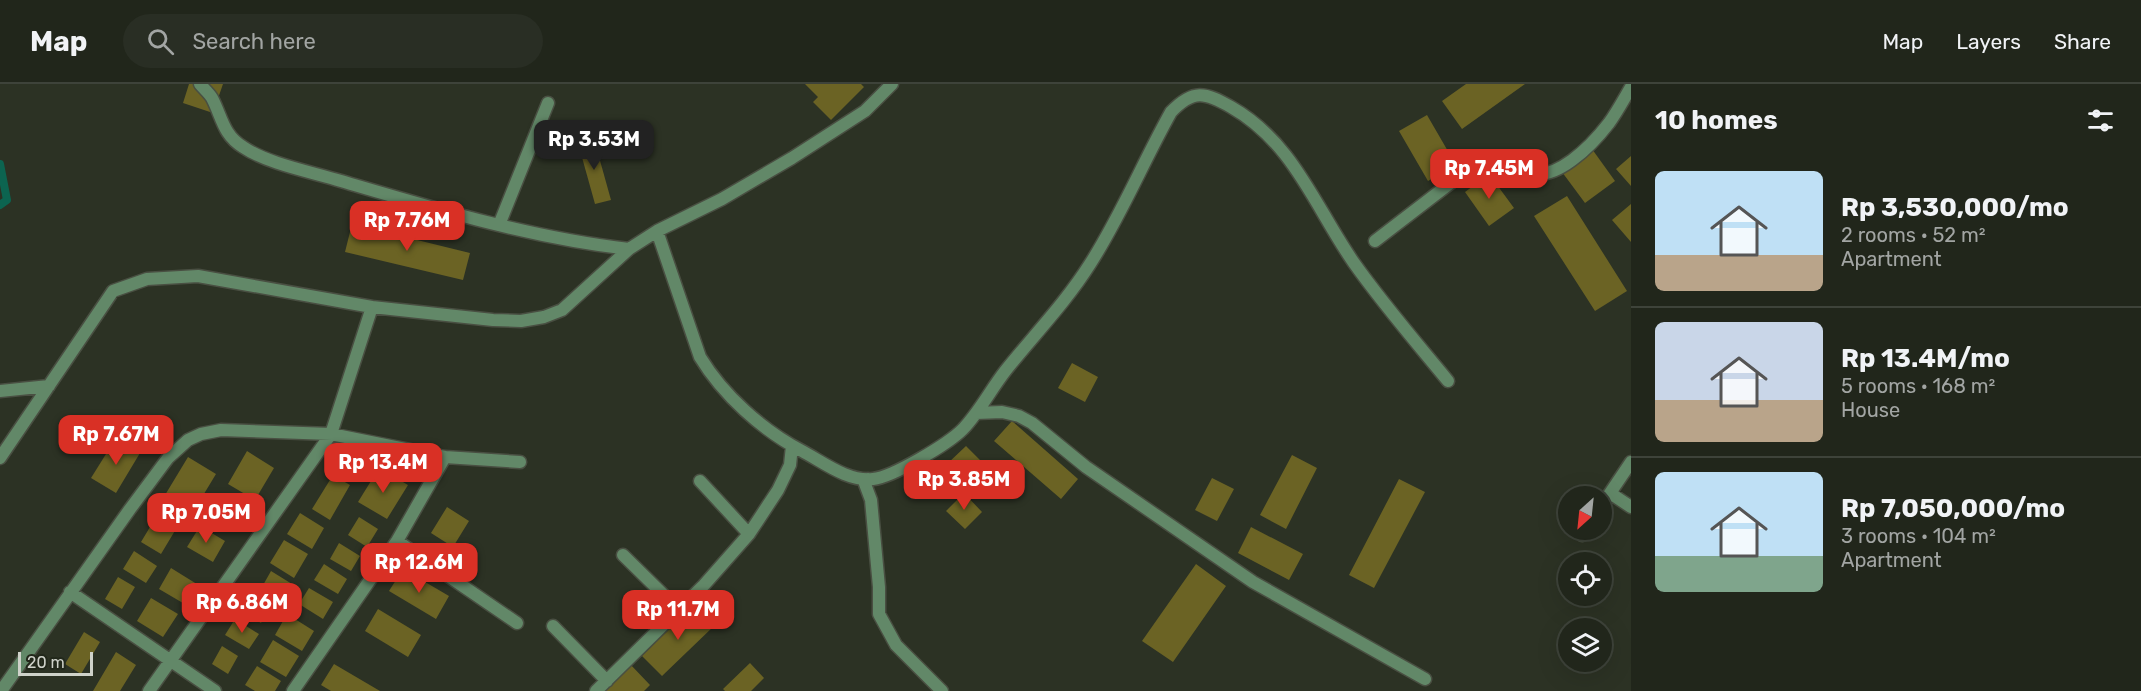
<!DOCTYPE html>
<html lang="en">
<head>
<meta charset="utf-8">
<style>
  body { margin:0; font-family:Rubik,sans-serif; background:#292e24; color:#f1f3f6; height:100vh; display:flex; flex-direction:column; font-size:22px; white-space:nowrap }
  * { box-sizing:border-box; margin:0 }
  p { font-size:20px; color:#a2a5a3 }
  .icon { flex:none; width:33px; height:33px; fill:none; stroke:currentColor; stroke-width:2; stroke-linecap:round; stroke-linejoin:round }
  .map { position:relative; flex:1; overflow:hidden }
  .drawer { display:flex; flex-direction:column; background:#21261b; width:510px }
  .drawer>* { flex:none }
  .needle { width:39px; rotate:207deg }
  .tools { position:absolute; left:1558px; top:402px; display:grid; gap:12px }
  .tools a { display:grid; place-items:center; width:54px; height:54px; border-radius:50%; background:#21261b; box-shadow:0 6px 24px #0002,0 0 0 2px #3e433a; font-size:30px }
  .scale { position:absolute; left:18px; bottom:15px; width:75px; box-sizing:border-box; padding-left:6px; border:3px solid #cfd2ca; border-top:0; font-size:16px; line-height:21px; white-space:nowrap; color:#cfd2ca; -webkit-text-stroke:4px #22281b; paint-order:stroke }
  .price { position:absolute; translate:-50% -51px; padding:0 14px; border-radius:12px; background:#d93025; color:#fff; font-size:20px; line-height:39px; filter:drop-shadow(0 2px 3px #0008) }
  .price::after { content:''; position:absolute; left:50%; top:36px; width:18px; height:14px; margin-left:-9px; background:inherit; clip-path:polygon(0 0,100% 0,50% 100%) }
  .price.on { background:#222; color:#fff }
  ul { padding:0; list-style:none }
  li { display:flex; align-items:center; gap:18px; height:150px; padding:0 24px }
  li+li { border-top:2px solid #3e433a }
  li span { display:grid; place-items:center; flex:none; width:168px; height:120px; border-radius:9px; color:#555 }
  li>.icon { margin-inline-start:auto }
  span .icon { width:72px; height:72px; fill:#fffc; stroke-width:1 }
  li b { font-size:26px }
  h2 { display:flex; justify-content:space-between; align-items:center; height:72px; padding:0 24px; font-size:26px }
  header { display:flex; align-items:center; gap:36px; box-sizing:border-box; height:84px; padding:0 30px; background:#21261b; border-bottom:2px solid #3e433a }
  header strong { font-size:28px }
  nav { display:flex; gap:33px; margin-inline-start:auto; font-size:21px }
  .search { width:420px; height:54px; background:#292e24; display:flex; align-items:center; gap:15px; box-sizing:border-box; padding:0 21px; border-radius:33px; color:#a2a5a3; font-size:22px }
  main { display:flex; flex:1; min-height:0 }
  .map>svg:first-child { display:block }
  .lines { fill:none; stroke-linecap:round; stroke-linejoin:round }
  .stream { stroke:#0c6450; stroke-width:8 }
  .building { fill:#6b6324 }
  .street-casing { stroke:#494f42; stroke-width:15 }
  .street { stroke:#628868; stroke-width:12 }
</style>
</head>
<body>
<header>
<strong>Map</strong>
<div class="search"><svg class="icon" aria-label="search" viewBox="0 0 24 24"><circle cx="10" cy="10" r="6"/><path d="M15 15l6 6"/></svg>Search here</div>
<nav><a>Map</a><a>Layers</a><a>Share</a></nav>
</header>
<main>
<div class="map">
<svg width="1631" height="607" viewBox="0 0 1631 607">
  <rect width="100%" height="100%" fill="#2c3224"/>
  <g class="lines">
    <path class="stream" d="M 0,80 L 7,116 L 0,121"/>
  </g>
  <path class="building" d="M 189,0 L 223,0 L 213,29 L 183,19 Z
    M 805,0 L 861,0 L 864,3 L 831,36 L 813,18 L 818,13 Z
    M 1466,0 L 1525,0 L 1462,45 L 1442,17 Z
    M 1427,31 L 1456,81 L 1428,97 L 1399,47 Z
    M 594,55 L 611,116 L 595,120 L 578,59 Z
    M 1592,65 L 1615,97 L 1585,119 L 1562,88 Z
    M 1631,72 L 1631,102 L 1616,85 Z
    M 1489,90 L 1514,124 L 1489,142 L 1465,108 Z
    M 1567,112 L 1627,207 L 1595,227 L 1534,132 Z
    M 1631,120 L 1631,158 L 1612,136 Z
    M 352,140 L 470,169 L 463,196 L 345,168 Z
    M 1072,279 L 1098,293 L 1085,318 L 1058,304 Z
    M 1012,337 L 1078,395 L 1061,415 L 994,357 Z
    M 116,354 L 140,369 L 116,409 L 91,394 Z
    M 966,362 L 981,377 L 963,395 L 947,380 Z
    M 247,367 L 274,384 L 255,416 L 228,400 Z
    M 1292,371 L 1317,384 L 1286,445 L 1260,431 Z
    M 188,373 L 216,390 L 187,438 L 159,421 Z
    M 379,384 L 408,401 L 387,435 L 358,418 Z
    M 333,391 L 350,401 L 330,436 L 312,425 Z
    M 1212,394 L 1234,405 L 1217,437 L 1195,426 Z
    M 1399,395 L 1425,408 L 1374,504 L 1349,491 Z
    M 964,409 L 982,428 L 965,445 L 946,427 Z
    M 219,412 L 243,427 L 232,446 L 208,431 Z
    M 447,423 L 469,437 L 453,463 L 431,449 Z
    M 300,429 L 324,444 L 312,465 L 287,450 Z
    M 156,433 L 176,445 L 161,470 L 141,458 Z
    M 359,433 L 378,445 L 367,463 L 348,451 Z
    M 200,442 L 225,457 L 213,478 L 187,463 Z
    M 1251,443 L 1303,470 L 1289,496 L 1238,469 Z
    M 284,456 L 308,470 L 294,494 L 270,479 Z
    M 339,459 L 360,472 L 351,487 L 330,475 Z
    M 134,467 L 157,482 L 146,499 L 123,485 Z
    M 324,480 L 347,495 L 338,510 L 314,496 Z
    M 1196,480 L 1226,502 L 1173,578 L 1142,557 Z
    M 171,484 L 200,502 L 188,522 L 159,505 Z
    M 403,485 L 449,512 L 436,535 L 389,507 Z
    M 271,487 L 292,500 L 282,515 L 262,503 Z
    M 118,493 L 135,503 L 122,525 L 105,515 Z
    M 309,504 L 333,518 L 323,535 L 299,520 Z
    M 245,508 L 270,524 L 261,539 L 235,524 Z
    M 151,514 L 178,530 L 163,553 L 137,537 Z
    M 694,521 L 714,542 L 662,592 L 642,572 Z
    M 378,525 L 421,551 L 408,573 L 365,547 Z
    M 287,530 L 314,547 L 302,567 L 275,551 Z
    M 235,535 L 259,550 L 249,565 L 225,551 Z
    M 84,548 L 100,558 L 81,590 L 65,580 Z
    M 273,556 L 299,572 L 286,593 L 260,578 Z
    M 222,562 L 238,572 L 228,590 L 212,580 Z
    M 116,568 L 136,581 L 120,607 L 93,607 Z
    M 750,579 L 764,594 L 751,607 L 725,607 L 723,605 Z
    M 334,580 L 380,607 L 331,607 L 321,601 Z
    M 630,580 L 650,601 L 644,607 L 602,607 Z
    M 257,582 L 281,597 L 275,607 L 255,607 L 245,601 Z"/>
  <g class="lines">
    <defs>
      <path id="street" d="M 200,0 C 204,5 209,9 212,14 C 222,33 223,51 243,63 C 268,80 312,88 341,97 C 436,125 531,154 629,165
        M 499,141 L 548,19
        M 657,147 L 700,273 C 723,311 762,346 802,367 C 823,378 848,398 873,395 C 893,393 948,360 963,345 C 980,327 991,305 1006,286 C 1034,251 1066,218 1090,180 C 1121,132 1143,78 1171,28 C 1193,5 1205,8 1231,23 C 1294,59 1315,123 1354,179 C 1383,220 1416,258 1448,297
        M 1375,157 L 1483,74 C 1501,69 1511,82 1526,88 C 1555,100 1592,61 1609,39 C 1617,28 1624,15 1631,3
        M 0,307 L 49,302
        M 976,329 L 1002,328 L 1019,332 L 1032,339 L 1086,383 L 1253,498 L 1425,595
        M 0,374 L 113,207 L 147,195 L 198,192 L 372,223
        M 868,395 L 865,400 L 871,416 L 879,503 L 879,530 L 896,561 L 942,607
        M 700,397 L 749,450
        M 1610,409 L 1631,423
        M 1602,421 L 1631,378
        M 1582,451 L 1586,446
        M 397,457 L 517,539
        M 623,471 L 679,526
        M 70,508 L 215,607
        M 553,542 L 607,597
        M 1,607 L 130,425 L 168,374 L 188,356 L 201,350 L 221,346 L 331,350 L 445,373
        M 149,607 L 331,350 L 372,223 L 493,236 L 521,237 L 544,233 L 562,226 L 629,165 L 657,147 L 722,115 L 792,74 L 865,27 L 892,0
        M 293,607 L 397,457 L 445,373 L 520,378
        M 596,607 L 704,501 L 749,450 L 778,406 L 790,381 L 792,362"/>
    </defs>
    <use href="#street" class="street-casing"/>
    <use href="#street" class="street"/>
  </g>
</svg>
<div class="tools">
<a><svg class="needle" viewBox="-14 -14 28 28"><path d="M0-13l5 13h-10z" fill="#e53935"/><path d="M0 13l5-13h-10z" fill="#a2a5a3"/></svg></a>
<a><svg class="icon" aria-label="locate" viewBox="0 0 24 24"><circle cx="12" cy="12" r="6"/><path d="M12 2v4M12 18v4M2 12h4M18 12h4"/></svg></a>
<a><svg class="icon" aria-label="layers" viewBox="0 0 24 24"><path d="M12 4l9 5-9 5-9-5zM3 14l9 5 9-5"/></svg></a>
</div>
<div class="scale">20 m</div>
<b class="price on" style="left:594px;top:87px">Rp 3.53M</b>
<b class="price" style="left:1489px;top:116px">Rp 7.45M</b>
<b class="price" style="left:407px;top:168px">Rp 7.76M</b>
<b class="price" style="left:116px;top:382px">Rp 7.67M</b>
<b class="price" style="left:383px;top:410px">Rp 13.4M</b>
<b class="price" style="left:964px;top:427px">Rp 3.85M</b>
<b class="price" style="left:206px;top:460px">Rp 7.05M</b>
<b class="price" style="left:419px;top:510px">Rp 12.6M</b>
<b class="price" style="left:242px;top:550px">Rp 6.86M</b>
<b class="price" style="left:678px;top:557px">Rp 11.7M</b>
</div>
<section class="drawer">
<h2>10 homes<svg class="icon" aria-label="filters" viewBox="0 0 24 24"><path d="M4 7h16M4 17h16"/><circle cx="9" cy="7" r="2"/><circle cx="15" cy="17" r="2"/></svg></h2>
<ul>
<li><span style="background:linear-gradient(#bfe0f5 70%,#b9a48a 0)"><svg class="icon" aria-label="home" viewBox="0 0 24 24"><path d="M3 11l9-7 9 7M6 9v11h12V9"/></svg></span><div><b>Rp 3,530,000/mo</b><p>2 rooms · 52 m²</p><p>Apartment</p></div></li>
<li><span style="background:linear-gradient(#c9d6e8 65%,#b9a48a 0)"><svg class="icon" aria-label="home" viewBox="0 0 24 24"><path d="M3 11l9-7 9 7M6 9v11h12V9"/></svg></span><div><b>Rp 13.4M/mo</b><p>5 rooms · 168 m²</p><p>House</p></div></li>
<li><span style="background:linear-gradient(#bfe0f5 70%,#7fa58c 0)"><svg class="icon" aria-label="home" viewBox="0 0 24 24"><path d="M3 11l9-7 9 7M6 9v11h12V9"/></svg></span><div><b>Rp 7,050,000/mo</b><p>3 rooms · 104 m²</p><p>Apartment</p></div></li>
</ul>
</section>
</main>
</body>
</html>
